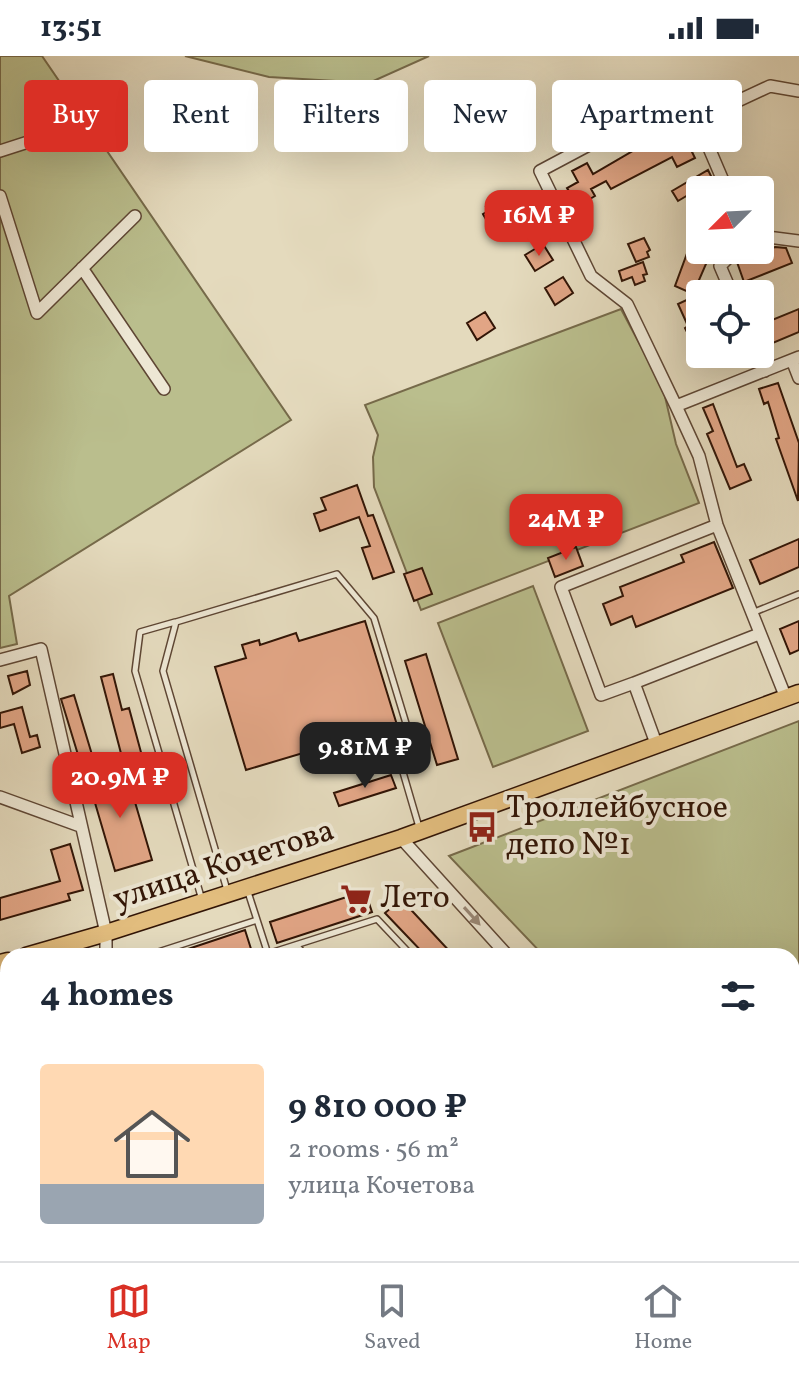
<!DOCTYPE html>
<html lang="en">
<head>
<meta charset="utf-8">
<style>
  body { margin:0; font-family:Vollkorn,serif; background:#f2f2f3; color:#1f2937; height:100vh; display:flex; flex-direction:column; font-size:30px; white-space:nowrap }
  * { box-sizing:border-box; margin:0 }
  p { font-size:26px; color:#747a83 }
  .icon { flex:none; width:44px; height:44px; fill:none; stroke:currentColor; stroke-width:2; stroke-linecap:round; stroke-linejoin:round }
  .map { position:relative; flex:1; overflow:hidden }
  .side { position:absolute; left:0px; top:892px; width:800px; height:314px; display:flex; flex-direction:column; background:#fff; border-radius:24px 24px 0 0; box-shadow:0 8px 32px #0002 }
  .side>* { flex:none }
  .banner { position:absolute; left:24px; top:24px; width:752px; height:72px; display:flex; gap:16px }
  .needle { width:52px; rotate:246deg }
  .buttons { position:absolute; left:686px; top:120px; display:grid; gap:16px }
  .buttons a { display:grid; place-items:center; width:88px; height:88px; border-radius:8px; background:#fff; box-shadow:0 8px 32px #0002; font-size:40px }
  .price { position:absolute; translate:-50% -68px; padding:0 18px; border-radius:16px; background:#d93025; color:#fff; font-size:26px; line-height:52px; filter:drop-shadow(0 2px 4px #0008) }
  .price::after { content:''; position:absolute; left:50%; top:48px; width:24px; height:18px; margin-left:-12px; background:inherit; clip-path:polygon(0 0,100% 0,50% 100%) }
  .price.on { background:#222; color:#fff }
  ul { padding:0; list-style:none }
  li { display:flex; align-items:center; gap:24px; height:200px; padding:0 40px }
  li span { display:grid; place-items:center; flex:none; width:224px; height:160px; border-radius:8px; color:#555 }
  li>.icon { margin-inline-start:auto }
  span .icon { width:96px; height:96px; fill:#fffc; stroke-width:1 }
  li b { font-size:34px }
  h2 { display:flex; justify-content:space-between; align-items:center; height:96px; padding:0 40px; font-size:34px }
  .pill { padding:0 28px; border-radius:8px; background:#fff; box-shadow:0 8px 32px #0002; font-size:28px; line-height:72px }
  .pill.on { background:#d93025; color:#fff }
  .status { display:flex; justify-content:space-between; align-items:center; height:56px; padding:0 40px; background:#fff; direction:ltr }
  .status svg { height:22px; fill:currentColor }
  .tabs { display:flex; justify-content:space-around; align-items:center; height:112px; border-top:2px solid #e0e1e3; background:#fff; font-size:22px; color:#747a83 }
  .tabs a { display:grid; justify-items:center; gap:4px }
  .tabs .on { color:#d93025 }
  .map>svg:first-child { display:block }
  .green { fill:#babe8d; stroke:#766a4a; stroke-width:2 }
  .building { fill:#e1a585; stroke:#321506; stroke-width:2 }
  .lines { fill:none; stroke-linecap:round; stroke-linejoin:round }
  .lane-casing { stroke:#5e4634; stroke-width:8 }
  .street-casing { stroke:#5e4634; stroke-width:14 }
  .primary-casing { stroke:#321506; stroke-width:19 }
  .lane { stroke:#ede7d4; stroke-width:5 }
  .street { stroke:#ede7d4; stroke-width:11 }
  .primary { stroke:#e2bd7e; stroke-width:16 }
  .oneway { fill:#987 }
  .labels { text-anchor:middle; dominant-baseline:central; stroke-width:8; stroke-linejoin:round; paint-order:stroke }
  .poi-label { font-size:32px; fill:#321506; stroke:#ede7d4; text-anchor:start }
  .street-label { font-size:32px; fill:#321506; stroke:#ede7d4 }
</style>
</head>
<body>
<div class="status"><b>13:51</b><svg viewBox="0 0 49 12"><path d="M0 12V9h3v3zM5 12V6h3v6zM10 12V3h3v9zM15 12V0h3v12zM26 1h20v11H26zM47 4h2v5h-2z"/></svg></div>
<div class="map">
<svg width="799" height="1205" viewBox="0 0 799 1205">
  <rect width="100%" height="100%" fill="#e4dabd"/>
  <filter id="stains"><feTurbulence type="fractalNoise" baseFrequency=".0025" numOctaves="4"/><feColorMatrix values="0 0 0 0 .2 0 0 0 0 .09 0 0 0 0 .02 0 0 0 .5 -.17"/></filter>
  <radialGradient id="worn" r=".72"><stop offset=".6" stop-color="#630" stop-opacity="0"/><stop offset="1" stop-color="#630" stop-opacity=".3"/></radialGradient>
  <path class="green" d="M 0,0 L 42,0 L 291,364 L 9,540 L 17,588 L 0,592 Z
    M 185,0 L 429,0 L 369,27 L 269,21 Z
    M 621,253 L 663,332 L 676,388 L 699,447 L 421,554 L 374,431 L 373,401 L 378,379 L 365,349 Z
    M 533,530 L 588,675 L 493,711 L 438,567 Z
    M 799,665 L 799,1130 L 792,1130 L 792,900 L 544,900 L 449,800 Z
    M 256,1198 L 356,1198 L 356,1205 L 256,1205 Z"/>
  <path class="building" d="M 682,78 L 685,84 L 692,80 L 698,93 L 692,96 L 695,102 L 677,111 L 672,101 L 611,133 L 606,125 L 591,133 L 595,140 L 578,150 L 567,132 L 578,126 L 572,115 L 587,107 L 593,118 L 650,85 L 654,93 Z
    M 708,114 L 713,124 L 678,145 L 672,135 Z
    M 496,146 L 502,157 L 514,150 L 517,155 L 523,151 L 530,162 L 525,165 L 527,169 L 518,174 L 516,170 L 501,178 L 492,163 L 487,165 L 483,158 L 488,155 L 486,151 Z
    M 700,176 L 700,194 L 712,194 L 693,238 L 675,230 L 689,192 L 693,193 Z
    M 644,182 L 650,194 L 647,196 L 649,201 L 636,206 L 628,188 Z
    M 543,188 L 553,204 L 535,215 L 525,199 Z
    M 775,191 L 786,192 L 792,207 L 744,226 L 737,206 Z
    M 643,206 L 647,218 L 643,219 L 645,225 L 635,229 L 632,221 L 622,225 L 619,215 Z
    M 563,221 L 573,237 L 555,249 L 545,232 Z
    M 695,240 L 700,250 L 700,282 L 692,286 L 685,272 L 688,270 L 678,248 Z
    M 799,253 L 799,276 L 768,289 L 760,269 Z
    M 485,256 L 495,272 L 477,284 L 467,267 Z
    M 778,327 L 799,387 L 798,445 L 776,383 L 779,382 L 768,346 L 764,348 L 759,333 Z
    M 713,348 L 737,411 L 744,408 L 751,424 L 730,433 L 707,378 L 713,375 L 703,352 Z
    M 357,429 L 368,460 L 373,459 L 394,516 L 373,523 L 362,492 L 370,490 L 359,461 L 320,475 L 314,458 L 326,454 L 321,442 Z
    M 799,483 L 799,511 L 760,528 L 750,504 Z
    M 714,486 L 733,532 L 636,571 L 632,560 L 611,569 L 603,548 L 623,540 L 620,531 L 684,506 L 681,499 Z
    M 576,491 L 583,510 L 555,521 L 548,502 Z
    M 422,512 L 432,538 L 414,545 L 404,518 Z
    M 365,565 L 397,669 L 246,714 L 215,611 L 246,602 L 242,589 L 259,584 L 260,589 L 296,577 L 299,585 Z
    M 799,565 L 799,594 L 790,598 L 780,573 Z
    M 426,598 L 458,703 L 437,709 L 405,605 Z
    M 27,615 L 30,629 L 13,638 L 8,620 Z
    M 113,618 L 122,654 L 129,652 L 142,700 L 123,705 L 101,621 Z
    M 74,639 L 93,702 L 89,703 L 90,708 L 77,712 L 75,703 L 79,702 L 61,643 Z
    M 22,651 L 30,681 L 37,679 L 40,691 L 22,697 L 14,668 L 0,672 L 0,657 Z
    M 125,712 L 152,804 L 115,815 L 88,723 Z
    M 391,719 L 396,732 L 339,750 L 334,737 Z
    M 70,788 L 83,834 L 68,838 L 70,844 L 0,864 L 0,842 L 60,825 L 51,794 Z
    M 365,835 L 372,856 L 277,887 L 270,866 Z
    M 401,843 L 454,900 L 426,900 L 385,857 Z
    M 245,874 L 252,896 L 240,900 L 167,900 Z"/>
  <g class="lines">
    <defs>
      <path id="lane" d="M 752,557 L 799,538
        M 175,566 L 140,576 L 135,615 L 202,844
        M 227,834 L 163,615 L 176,566 L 337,518 L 374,562 L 408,674 L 400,706 L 419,771
        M 248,836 L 268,898
        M 296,889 L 306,900
        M 146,900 L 257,864
        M 261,900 L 377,863 L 412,900
        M 526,1205 L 526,1198"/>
      <path id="street" d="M 697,64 L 727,134
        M 0,95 L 59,76
        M 0,140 L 37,257 L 135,160
        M 760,180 L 799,185
        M 82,212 L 164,333
        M 732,238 L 720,210 L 736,194
        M 758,298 L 765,315
        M 792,304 L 799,322
        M 676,350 L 799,301
        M 0,604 L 41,593 L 106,877 L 106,900
        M 634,627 L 759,578
        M 786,642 L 717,469 L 699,400 L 676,350 L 627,248 L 591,220 L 540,115 L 651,56 L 697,64 L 770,30 L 799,35
        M 657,690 L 634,627 L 601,639 L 561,531 L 717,469
        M 0,741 L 80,770
        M 401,782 L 508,900
        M 738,1198 L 738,1205
        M 100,1205 L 100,1198"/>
      <path id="primary" d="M 26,900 L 106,877 L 401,782 L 799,637
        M 0,907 L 8,905"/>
    </defs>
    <use href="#lane" class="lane-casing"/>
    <use href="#street" class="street-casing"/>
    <use href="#primary" class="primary-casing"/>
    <use href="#lane" class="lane"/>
    <use href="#street" class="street"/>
    <use href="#primary" class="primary"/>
  </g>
  <defs><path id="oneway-solid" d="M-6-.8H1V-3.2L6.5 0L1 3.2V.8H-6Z" transform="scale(2)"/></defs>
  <use class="oneway" href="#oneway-solid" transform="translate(472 860) rotate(48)"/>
  <defs>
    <symbol id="bus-bare" viewBox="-9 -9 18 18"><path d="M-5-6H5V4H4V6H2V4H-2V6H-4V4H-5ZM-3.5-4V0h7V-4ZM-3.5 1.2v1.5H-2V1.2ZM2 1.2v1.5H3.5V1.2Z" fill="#8f2418" stroke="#ede7d4" stroke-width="2.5" paint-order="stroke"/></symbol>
    <symbol id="supermarket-bare" viewBox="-9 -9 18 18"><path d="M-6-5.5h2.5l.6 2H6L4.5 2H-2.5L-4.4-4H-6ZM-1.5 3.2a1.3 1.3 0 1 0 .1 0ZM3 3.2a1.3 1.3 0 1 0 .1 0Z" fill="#8f2418" stroke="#ede7d4" stroke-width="2.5" paint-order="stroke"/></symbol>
  </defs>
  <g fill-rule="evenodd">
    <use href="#bus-bare" x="460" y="749" width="44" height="44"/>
    <use href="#supermarket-bare" x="334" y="821" width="44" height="44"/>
  </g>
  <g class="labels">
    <g class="poi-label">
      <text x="506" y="753">Троллейбусное<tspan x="506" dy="37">депо №1</tspan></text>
      <text x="380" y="843">Лето</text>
    </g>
    <g class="street-label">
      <text transform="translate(224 810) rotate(-18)">улица Кочетова</text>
    </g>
  </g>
  <rect width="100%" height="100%" filter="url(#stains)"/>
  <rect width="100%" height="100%" fill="url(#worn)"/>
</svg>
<div class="buttons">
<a><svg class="needle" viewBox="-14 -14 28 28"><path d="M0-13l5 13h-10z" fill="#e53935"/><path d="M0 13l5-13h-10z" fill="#747a83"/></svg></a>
<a><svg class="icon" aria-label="locate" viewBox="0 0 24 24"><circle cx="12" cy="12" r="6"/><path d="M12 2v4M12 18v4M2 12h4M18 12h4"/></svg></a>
</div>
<b class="price" style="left:539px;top:202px">16M ₽</b>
<b class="price" style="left:566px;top:506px">24M ₽</b>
<b class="price on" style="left:365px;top:734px">9.81M ₽</b>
<b class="price" style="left:120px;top:764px">20.9M ₽</b>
<div class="banner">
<a class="pill on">Buy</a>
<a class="pill">Rent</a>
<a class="pill">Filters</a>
<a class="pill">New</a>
<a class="pill">Apartment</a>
</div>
<section class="side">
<h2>4 homes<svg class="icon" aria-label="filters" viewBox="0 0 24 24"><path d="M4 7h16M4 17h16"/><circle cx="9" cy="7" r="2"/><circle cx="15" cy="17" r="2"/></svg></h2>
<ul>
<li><span style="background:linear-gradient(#ffd9b3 75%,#9aa5b1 0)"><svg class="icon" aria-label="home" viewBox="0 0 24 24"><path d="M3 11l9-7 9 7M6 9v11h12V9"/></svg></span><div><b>9 810 000 ₽</b><p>2 rooms · 56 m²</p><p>улица Кочетова</p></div></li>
</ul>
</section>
</div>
<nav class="tabs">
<a class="on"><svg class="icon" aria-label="map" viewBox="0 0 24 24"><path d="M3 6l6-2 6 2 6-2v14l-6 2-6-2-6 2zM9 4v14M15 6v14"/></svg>Map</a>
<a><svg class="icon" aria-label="saved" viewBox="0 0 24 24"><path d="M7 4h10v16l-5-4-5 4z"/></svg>Saved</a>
<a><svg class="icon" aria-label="home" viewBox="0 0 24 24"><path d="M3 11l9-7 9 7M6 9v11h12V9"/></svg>Home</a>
</nav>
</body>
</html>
